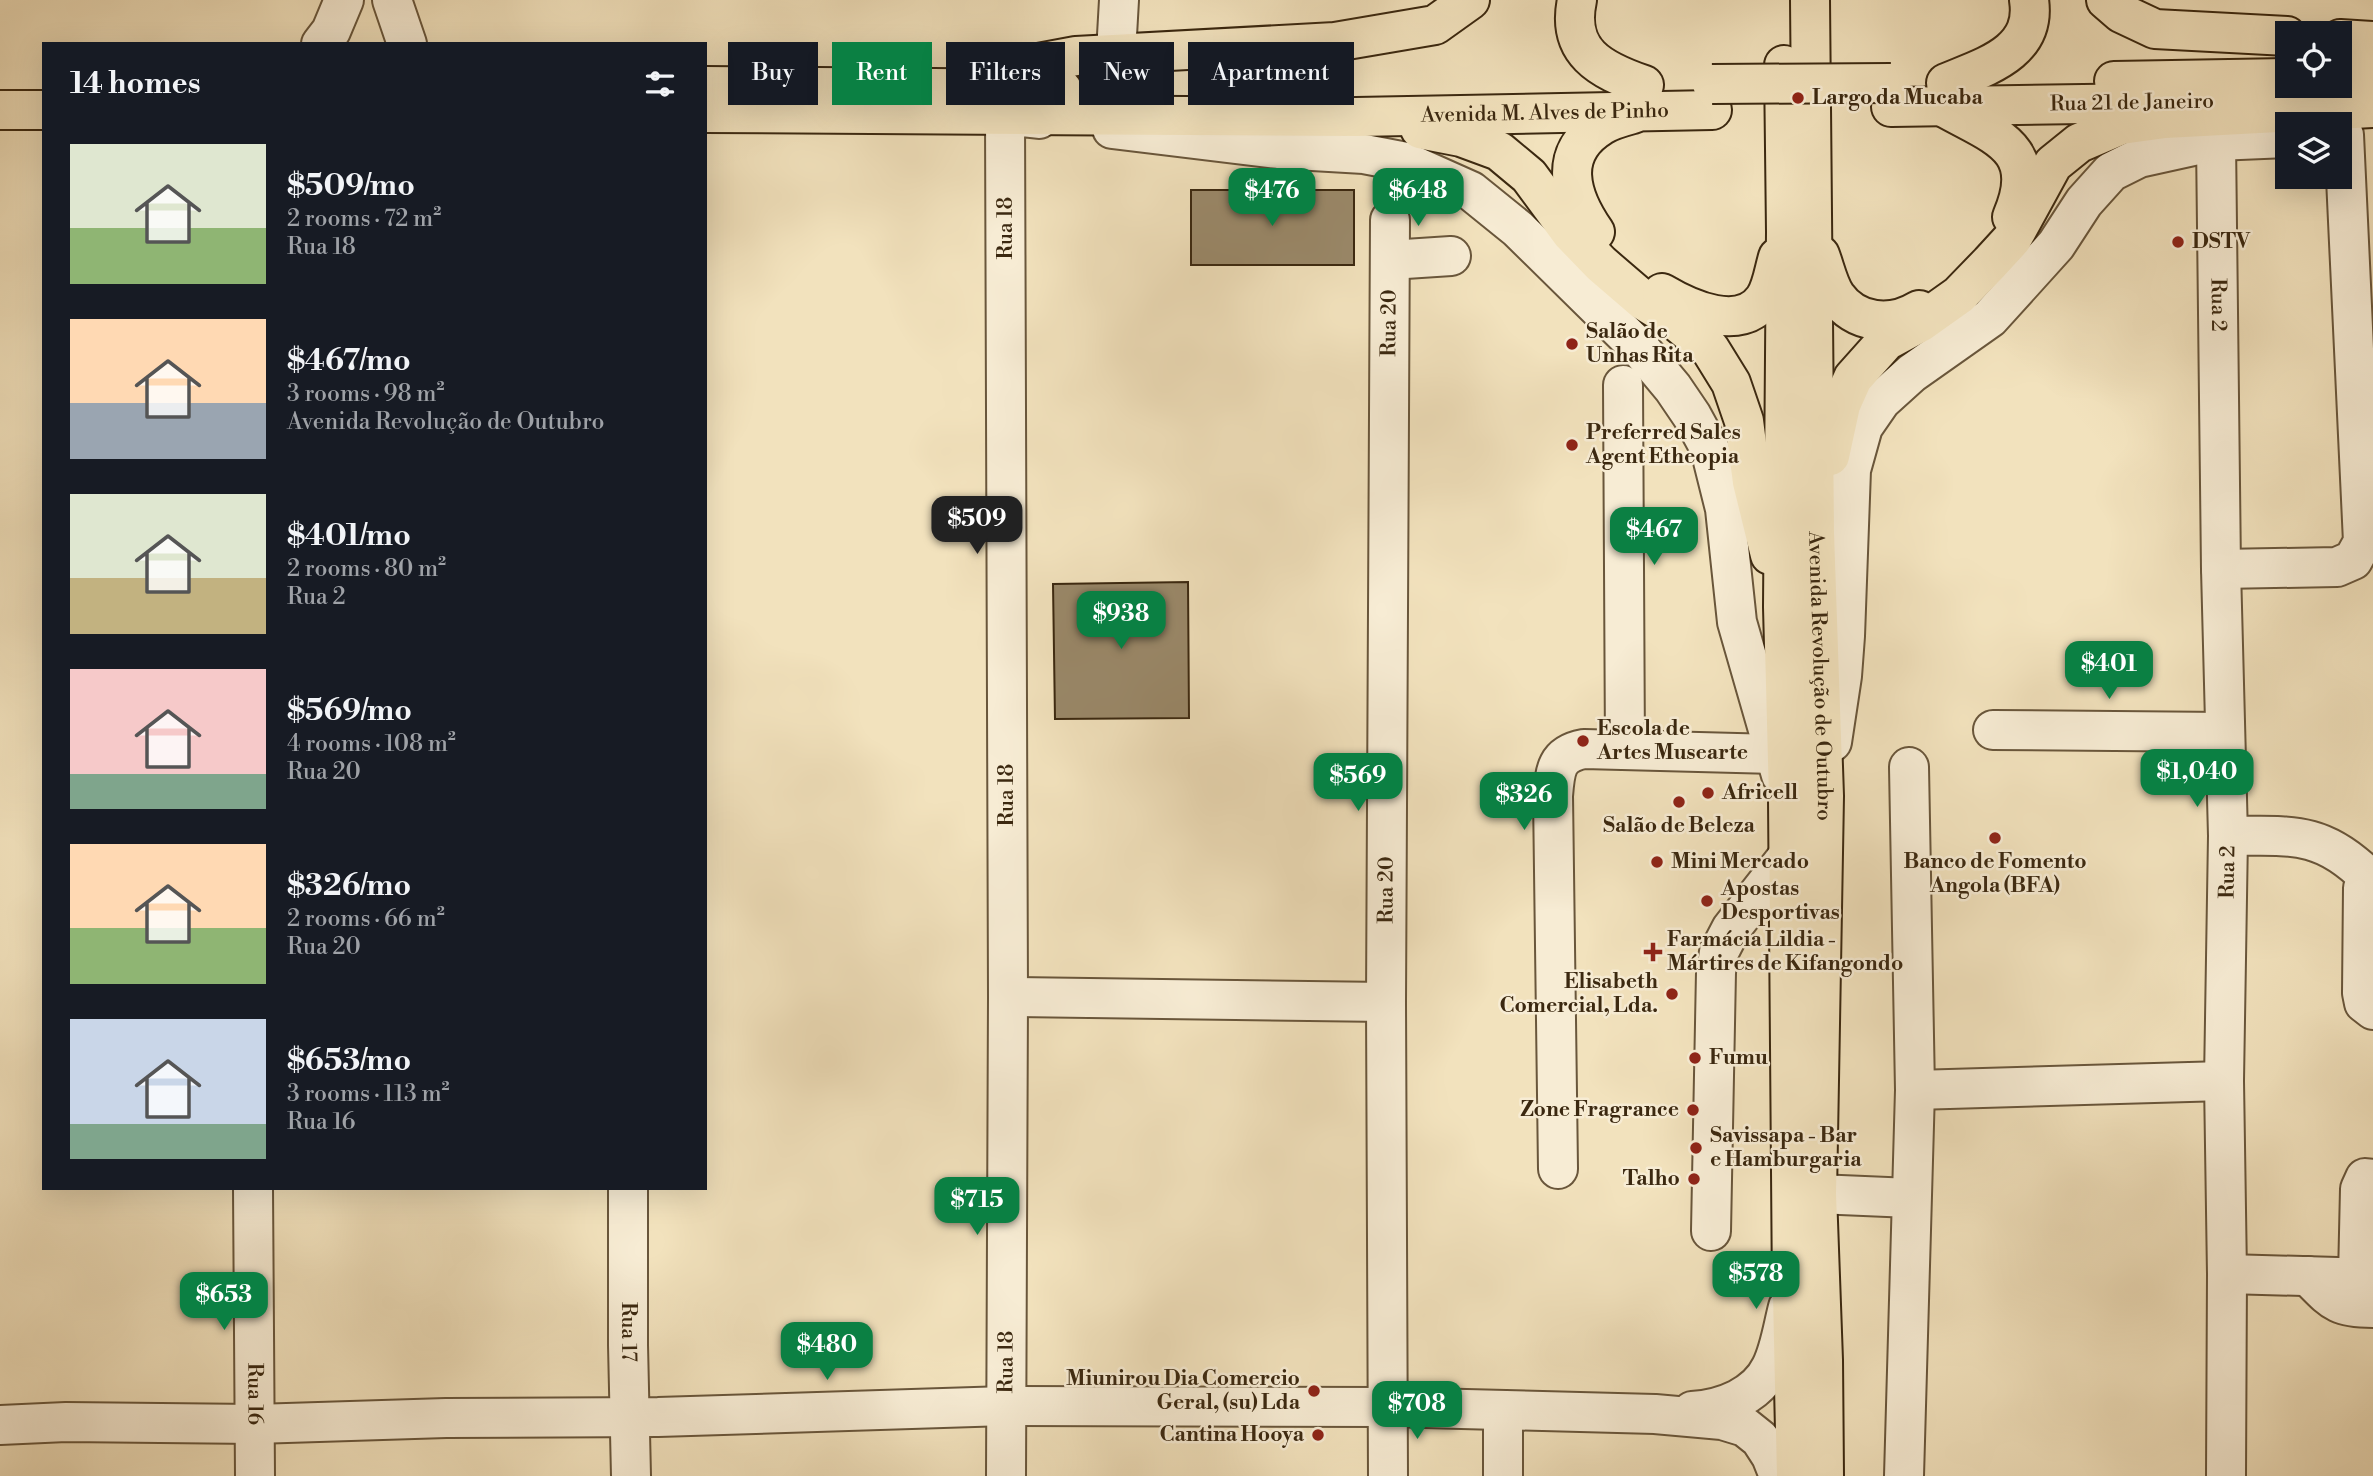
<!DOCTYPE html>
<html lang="en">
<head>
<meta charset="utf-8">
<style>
  body { margin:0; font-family:"Libre Bodoni",serif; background:#20242c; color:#f1f3f6; height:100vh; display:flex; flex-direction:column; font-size:26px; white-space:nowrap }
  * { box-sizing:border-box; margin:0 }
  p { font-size:23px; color:#9ea1a6 }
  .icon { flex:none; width:38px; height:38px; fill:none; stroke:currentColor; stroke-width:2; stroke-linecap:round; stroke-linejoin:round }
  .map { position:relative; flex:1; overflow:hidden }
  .side { position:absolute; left:42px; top:42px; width:665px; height:1148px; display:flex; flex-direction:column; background:#171b24; border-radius:0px; box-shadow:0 7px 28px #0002 }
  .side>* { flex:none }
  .guide { position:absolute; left:728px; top:42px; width:665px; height:63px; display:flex; gap:14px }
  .buttons { position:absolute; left:2275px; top:21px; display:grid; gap:14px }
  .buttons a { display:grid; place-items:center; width:77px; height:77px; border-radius:0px; background:#171b24; box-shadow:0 7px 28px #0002; font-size:35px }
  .price { position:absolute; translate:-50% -60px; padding:0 16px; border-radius:14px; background:#0b8043; color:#fff; font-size:23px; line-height:46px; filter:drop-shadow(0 2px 4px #0008) }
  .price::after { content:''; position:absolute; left:50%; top:42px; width:21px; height:16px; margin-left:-10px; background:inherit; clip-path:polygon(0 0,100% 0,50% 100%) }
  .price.selected { background:#222; color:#fff }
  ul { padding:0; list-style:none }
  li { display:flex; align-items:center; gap:21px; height:175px; padding:0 28px }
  li span { display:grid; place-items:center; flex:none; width:196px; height:140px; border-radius:0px; color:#555 }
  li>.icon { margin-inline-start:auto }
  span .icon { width:84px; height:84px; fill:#fffc; stroke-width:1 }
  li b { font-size:30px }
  h2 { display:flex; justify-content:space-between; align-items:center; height:84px; padding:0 28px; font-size:30px }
  .chip { padding:0 24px; border-radius:0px; background:#171b24; box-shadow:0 7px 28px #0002; font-size:24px; line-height:63px }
  .chip.selected { background:#0b8043; color:#fff }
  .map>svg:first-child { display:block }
  .building { fill:#9a896a; stroke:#3b2810; stroke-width:2 }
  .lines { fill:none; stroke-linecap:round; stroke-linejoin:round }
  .minor-casing { stroke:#69563b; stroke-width:42 }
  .major-casing { stroke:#3b2810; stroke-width:42 }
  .minor { stroke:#f7ecd4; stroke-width:38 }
  .major { stroke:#f2e2bd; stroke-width:38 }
  .major-bridge-casing { stroke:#3b2810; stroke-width:42; stroke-linecap:butt }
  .major-bridge { stroke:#f2e2bd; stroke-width:38 }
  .poi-dot { fill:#8f2418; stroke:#f7ecd4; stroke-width:2.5 }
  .labels { text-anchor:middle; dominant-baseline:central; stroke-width:5; stroke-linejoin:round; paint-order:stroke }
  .poi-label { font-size:21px; font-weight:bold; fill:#3b2810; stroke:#f7ecd4; text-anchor:start }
  .street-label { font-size:21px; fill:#3b2810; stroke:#f7ecd4 }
</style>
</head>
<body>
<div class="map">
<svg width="2373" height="1476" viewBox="0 0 2373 1476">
  <rect width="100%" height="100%" fill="#f2e2bd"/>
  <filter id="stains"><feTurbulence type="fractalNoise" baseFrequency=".00286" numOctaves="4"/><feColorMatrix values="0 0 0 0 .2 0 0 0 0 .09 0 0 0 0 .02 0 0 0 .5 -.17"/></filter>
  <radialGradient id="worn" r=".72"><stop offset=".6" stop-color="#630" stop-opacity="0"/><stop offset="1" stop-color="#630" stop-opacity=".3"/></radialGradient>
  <path class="building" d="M 1191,190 L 1354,190 L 1354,265 L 1191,265 Z
    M 1188,582 L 1189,718 L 1055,719 L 1053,584 Z"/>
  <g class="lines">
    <defs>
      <g id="minor">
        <path d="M 392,0 L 407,44"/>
        <path d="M 321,44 L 331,31 L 344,0"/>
        <path d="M 1116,53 L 1119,0"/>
        <path d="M 1112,129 L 1278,149 L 1364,154 L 1406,162 L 1471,191 L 1518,229 L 1643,352 L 1673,388 L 1692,416 L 1710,449 L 1725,509 L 1737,622 L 1781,775"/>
        <path id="s1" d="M 2216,141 L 2221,569 L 2228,836 L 2224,1081 L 2227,1274 L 2226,1476"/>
        <path d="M 1390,260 L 1451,256"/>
        <path d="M 1623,385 L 1625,750"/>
        <path d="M 2221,569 L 2337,567 L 2353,560 L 2363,542 L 2344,135"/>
        <path d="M 1993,730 L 2225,732"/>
        <path d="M 1832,742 L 1842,676 L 1845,636 L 1851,470 L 1863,427 L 1881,401 L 1912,373 L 1990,318 L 2056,245 L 2084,202 L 2111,172 L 2139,158 L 2216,141 L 2287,138"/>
        <path d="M 2228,836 C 2290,836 2321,830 2368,877"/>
        <path d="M 2373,875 L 2368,877 L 2363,888 L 2362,993 L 2364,1003 L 2373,1010"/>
        <path d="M 1008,997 L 1386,1002"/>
        <path d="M 1915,1090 L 2224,1081"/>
        <path d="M 1558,1169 L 1553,796 C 1555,770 1556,754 1584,749 L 1775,754"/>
        <path id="s2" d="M 253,1188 L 255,1476"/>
        <path id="s3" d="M 628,1188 L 628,1345 L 631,1476"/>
        <path d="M 1817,1194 L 1911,1198"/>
        <path d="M 1711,1231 L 1716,972 L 1719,952 L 1731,929 L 1788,856"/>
        <path d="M 2227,1274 L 2373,1278"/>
        <path d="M 2308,1276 C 2333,1301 2336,1308 2373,1308"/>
        <path d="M 2358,1277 L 2360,1189 L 2365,1178 L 2373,1179"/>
        <path d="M 1692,1411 C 1723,1409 1757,1396 1771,1367 C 1780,1349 1783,1326 1788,1307"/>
        <path d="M 0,1425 L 66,1422 L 255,1424 L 446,1418 L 658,1417 L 1006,1406 L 1387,1407 L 1655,1414 L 1722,1420 L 1745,1427 L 1760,1439 L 1771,1456 L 1779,1476"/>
        <path id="s4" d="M 1006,1476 L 1008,997 L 1005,115 L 1039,119"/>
        <path id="s5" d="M 1388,1476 L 1386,1002 L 1390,220"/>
        <path d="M 1503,1476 L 1503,1410"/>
        <path d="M 1904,1476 L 1915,1090 L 1909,767"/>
      </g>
      <g id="major">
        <path d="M 1577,0 C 1566,52 1600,70 1644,85"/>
        <path id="s6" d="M 1810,0 L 1815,533 L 1824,796 L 1817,1194 L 1823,1360 L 1824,1476"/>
        <path d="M 2106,0 L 2121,13 L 2155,29 L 2287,36"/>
        <path d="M 2340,39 L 2373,41"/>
        <path d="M 1784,65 L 1786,232 L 1783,607 L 1788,799 L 1792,1295 L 1796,1476"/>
        <path d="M 994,71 L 1076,56 L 1335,42 L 1435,25 L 1470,0"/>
        <path d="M 2340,77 L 2373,77"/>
        <path d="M 2114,81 L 2287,78"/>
        <path d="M 1946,83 C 1984,67 2037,53 2029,0"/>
        <path d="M 705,86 L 1062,89"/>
        <path d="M 1891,107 L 2152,103"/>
        <path d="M 1945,108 C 1995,136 2042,148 2012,217"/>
        <path d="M 0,110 L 44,110"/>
        <path id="s7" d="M 705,113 L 1356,117 L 1712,110"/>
        <path d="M 1420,129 L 1461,137 L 1499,151 L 1529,176 L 1571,233 L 1601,264 L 1644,301 L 1676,321 L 1710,349 L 1731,383 L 1744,421 L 1752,482 L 1770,555"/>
        <path d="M 1595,232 C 1570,196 1557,153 1601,126 C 1610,120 1622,117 1633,114"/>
        <path d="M 1820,255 C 1825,268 1828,284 1836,296 C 1856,324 1891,327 1919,310"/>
        <path d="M 1662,293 C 1689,309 1741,333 1764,299 C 1772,288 1774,270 1778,257"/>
        <path d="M 1830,456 L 1841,405 L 1853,378 L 1886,341 L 1921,322 L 1959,295 L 1990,263 L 2012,239 L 2053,164 L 2079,143 L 2121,125 L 2165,119 L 2373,108"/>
      </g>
    </defs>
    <use href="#minor" class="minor-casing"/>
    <use href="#major" class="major-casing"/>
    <use href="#minor" class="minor"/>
    <use href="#major" class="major"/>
    <defs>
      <path id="major-bridge" d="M 1712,84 L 1891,83"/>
    </defs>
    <use href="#major-bridge" class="major-bridge-casing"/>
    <use href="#major-bridge" class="major-bridge"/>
  </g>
  <g class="poi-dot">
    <circle cx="1798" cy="98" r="7"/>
    <circle cx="2178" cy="242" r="7"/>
    <circle cx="1572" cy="344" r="7"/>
    <circle cx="1572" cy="445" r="7"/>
    <circle cx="1583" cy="741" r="7"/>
    <circle cx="1708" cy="793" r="7"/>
    <circle cx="1679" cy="802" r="7"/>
    <circle cx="1995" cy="838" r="7"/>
    <circle cx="1657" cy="862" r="7"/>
    <circle cx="1707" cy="901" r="7"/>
    <path d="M1649.5 941.5h7v7h7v7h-7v7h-7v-7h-7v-7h7z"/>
    <circle cx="1672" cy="994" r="7"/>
    <circle cx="1695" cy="1058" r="7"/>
    <circle cx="1693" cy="1110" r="7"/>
    <circle cx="1696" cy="1148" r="7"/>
    <circle cx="1694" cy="1179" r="7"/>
    <circle cx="1314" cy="1391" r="7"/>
    <circle cx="1318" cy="1435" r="7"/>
  </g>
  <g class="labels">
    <g class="poi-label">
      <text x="1812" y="98">Largo da Mucaba</text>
      <text x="2192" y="242">DSTV</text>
      <text x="1586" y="332">Salão de<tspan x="1586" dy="24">Unhas Rita</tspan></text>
      <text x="1586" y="433">Preferred Sales<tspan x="1586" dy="24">Agent Etheopia</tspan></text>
      <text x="1597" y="729">Escola de<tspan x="1597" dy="24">Artes Musearte</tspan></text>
      <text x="1722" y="793">Africell</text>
      <text x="1679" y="826" text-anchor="middle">Salão de Beleza</text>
      <text x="1671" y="862">Mini Mercado</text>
      <text x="1995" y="862" text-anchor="middle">Banco de Fomento<tspan x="1995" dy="24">Angola (BFA)</tspan></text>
      <text x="1721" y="889">Apostas<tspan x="1721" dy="24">Desportivas</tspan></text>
      <text x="1667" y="940">Farmácia Lildia -<tspan x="1667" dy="24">Mártires de Kifangondo</tspan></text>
      <text x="1658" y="982" text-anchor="end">Elisabeth<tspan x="1658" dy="24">Comercial, Lda.</tspan></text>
      <text x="1709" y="1058">Fumu</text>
      <text x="1679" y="1110" text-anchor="end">Zone Fragrance</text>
      <text x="1710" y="1136">Savissapa - Bar<tspan x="1710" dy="24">e Hamburgaria</tspan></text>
      <text x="1680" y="1179" text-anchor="end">Talho</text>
      <text x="1300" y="1379" text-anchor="end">Miunirou Dia Comercio<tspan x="1300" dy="24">Geral, (su) Lda</tspan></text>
      <text x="1304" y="1435" text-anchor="end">Cantina Hooya</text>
    </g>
    <g class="street-label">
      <text transform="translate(2132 103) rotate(-1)">Rua 21 de Janeiro</text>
      <text stroke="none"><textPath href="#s7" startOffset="840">Avenida M. Alves de Pinho</textPath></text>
      <text transform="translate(1006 228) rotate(-90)">Rua 18</text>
      <text stroke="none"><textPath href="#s1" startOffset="164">Rua 2</textPath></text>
      <text stroke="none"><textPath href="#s5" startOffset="1153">Rua 20</textPath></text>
      <text stroke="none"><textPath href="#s6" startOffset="676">Avenida Revolução de Outubro</textPath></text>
      <text transform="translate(1007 795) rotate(-90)">Rua 18</text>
      <text transform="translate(2228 872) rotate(-89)">Rua 2</text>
      <text stroke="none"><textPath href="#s5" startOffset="586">Rua 20</textPath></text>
      <text stroke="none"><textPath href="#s3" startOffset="144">Rua 17</textPath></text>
      <text stroke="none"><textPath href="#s4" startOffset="114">Rua 18</textPath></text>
      <text stroke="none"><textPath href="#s2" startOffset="206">Rua 16</textPath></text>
    </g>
  </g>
  <rect width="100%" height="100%" filter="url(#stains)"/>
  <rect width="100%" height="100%" fill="url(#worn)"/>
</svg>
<div class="buttons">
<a><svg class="icon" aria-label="locate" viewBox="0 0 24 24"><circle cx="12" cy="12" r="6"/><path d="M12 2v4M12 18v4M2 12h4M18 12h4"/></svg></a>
<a><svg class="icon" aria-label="layers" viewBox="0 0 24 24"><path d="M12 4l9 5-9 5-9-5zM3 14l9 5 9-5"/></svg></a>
</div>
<b class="price" style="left:1272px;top:228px">$476</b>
<b class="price" style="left:1418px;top:228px">$648</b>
<b class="price selected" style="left:977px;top:556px">$509</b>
<b class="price" style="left:1654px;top:567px">$467</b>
<b class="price" style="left:1121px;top:651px">$938</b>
<b class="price" style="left:2109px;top:701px">$401</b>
<b class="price" style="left:2197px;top:809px">$1,040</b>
<b class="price" style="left:1358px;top:813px">$569</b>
<b class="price" style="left:1524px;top:832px">$326</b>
<b class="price" style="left:977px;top:1237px">$715</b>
<b class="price" style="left:1756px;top:1311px">$578</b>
<b class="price" style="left:224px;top:1332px">$653</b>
<b class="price" style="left:827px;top:1382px">$480</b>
<b class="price" style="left:1417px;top:1441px">$708</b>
<div class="guide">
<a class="chip">Buy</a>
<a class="chip selected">Rent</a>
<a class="chip">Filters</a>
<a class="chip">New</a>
<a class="chip">Apartment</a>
</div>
<section class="side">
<h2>14 homes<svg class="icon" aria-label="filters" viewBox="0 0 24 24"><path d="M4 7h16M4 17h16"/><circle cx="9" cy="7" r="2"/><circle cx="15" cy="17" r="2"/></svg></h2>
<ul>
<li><span style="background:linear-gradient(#dfe7d0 60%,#8fb573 0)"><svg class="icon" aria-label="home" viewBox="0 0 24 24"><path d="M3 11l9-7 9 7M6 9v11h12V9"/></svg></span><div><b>$509/mo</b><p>2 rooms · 72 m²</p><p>Rua 18</p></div></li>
<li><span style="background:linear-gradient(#ffd9b3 60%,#9aa5b1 0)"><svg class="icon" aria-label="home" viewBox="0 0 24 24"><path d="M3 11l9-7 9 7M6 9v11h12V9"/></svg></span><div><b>$467/mo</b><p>3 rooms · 98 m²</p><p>Avenida Revolução de Outubro</p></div></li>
<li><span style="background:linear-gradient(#dfe7d0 60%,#c2b280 0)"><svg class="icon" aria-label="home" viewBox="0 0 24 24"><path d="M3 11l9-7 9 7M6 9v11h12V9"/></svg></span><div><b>$401/mo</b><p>2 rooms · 80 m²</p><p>Rua 2</p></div></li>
<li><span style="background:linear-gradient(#f6c9c9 75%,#7fa58c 0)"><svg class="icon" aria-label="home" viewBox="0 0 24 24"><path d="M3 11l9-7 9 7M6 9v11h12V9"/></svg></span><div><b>$569/mo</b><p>4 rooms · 108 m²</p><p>Rua 20</p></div></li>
<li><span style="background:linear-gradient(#ffd9b3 60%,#8fb573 0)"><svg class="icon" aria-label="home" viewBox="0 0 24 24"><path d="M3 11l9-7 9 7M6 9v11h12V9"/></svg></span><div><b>$326/mo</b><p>2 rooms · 66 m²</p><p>Rua 20</p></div></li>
<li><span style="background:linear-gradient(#c9d6e8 75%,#7fa58c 0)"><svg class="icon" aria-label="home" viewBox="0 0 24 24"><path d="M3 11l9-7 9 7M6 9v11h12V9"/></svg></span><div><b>$653/mo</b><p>3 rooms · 113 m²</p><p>Rua 16</p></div></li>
</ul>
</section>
</div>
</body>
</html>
